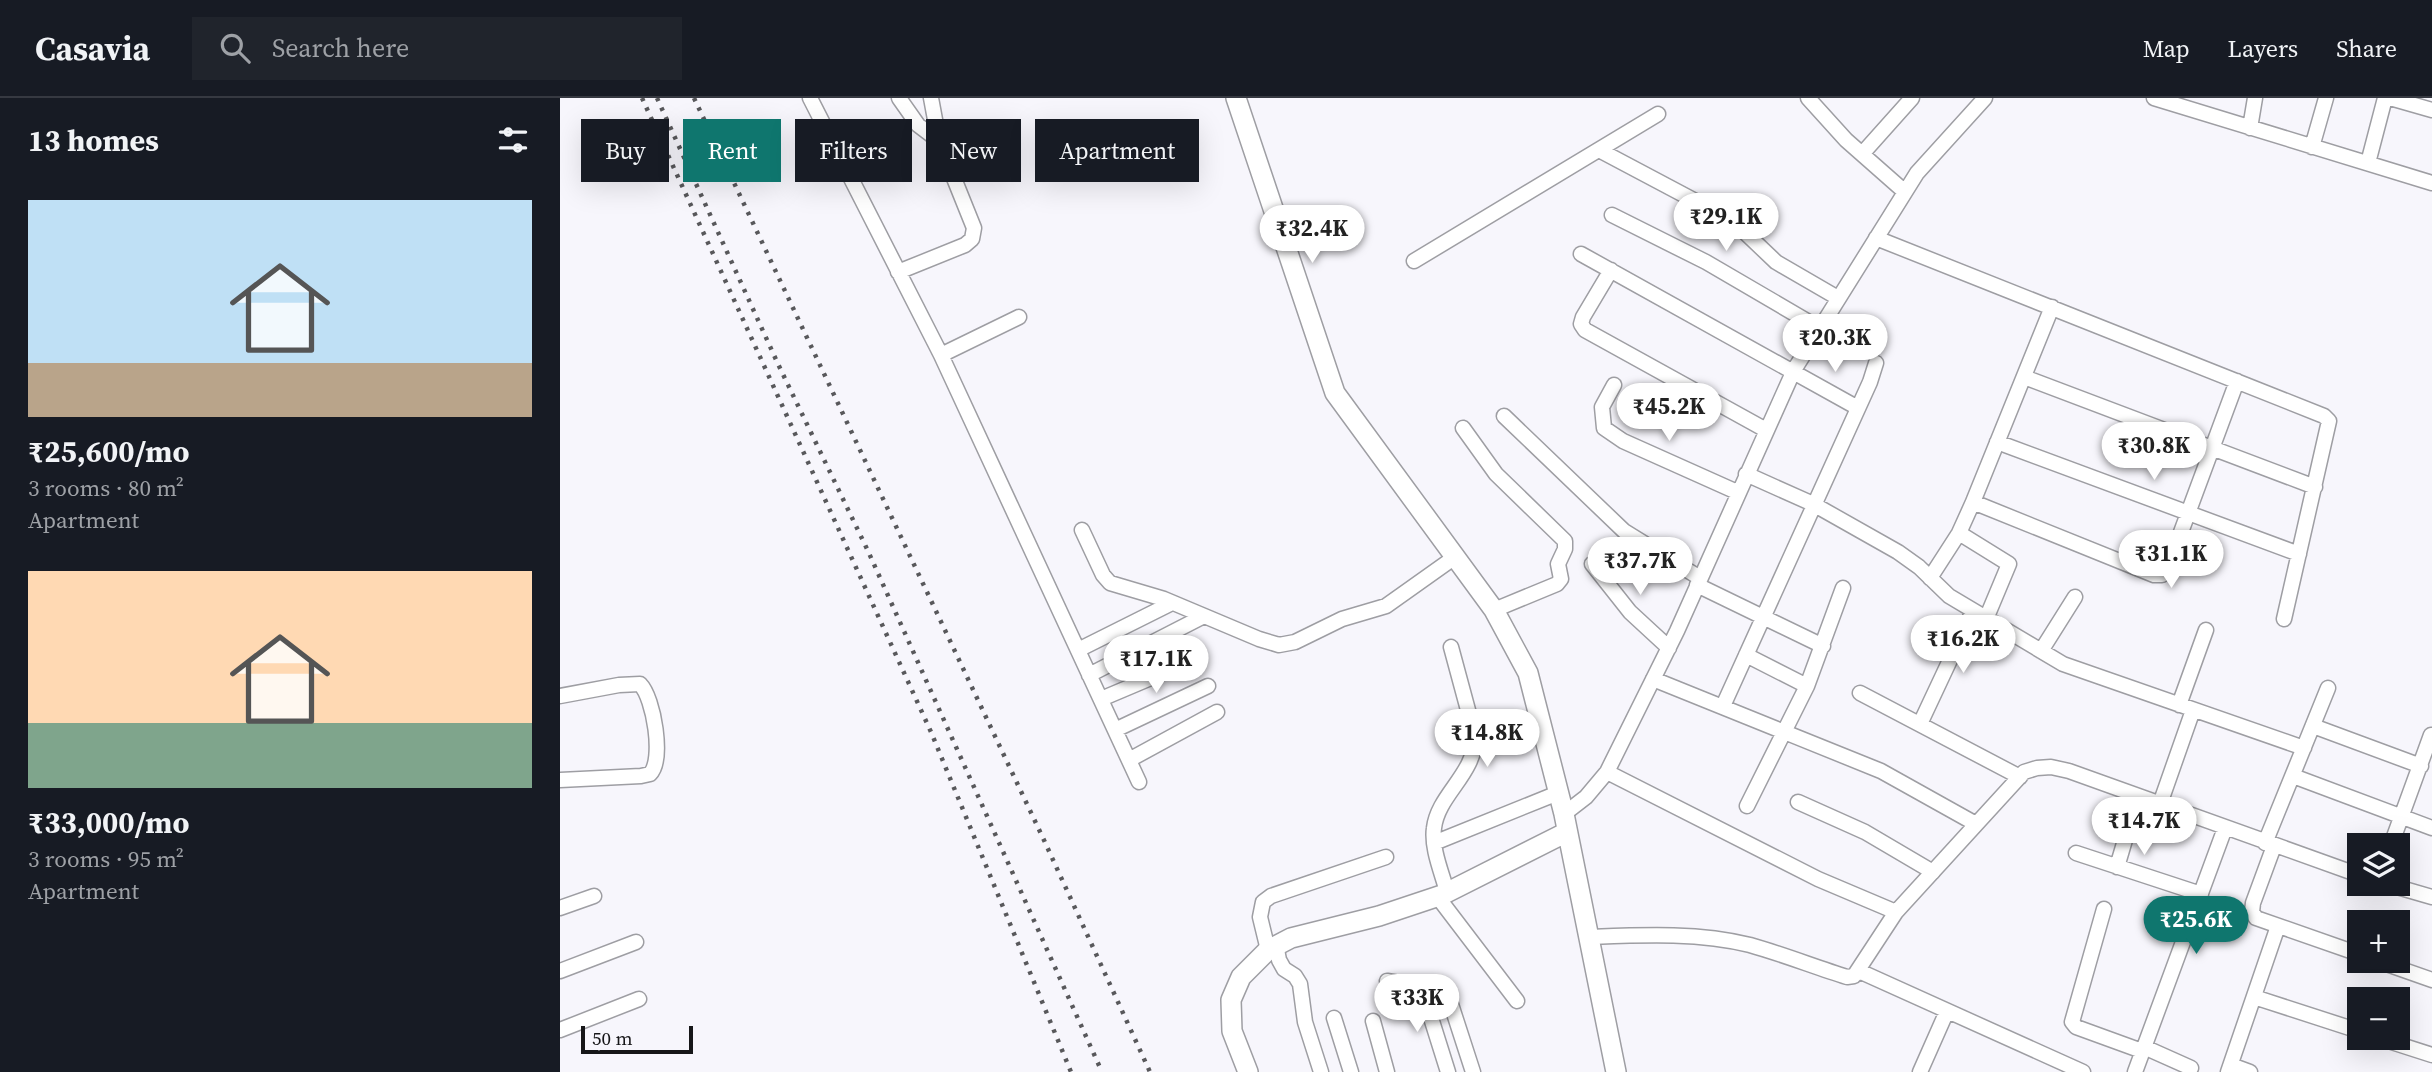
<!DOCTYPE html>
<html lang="en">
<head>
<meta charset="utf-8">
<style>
  body { margin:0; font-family:"Source Serif 4",serif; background:#20242c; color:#f1f3f6; height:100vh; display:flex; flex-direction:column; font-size:26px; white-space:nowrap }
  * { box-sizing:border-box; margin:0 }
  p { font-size:23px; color:#9ea1a6 }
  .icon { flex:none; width:38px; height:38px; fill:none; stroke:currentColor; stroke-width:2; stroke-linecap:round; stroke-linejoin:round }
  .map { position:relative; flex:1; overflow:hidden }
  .panel { display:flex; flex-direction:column; background:#171b24; width:560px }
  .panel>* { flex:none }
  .banner { position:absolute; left:21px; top:21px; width:665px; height:63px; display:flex; gap:14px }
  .buttons { position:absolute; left:1787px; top:735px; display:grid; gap:14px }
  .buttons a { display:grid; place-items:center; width:63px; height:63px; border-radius:0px; background:#171b24; box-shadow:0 7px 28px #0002; font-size:35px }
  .scale { position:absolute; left:21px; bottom:18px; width:112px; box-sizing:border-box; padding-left:7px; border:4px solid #161618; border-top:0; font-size:19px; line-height:24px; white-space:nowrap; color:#161618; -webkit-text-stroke:5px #f7f6fc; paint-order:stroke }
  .price { position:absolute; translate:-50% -60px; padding:0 16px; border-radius:24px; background:#fff; color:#222; font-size:23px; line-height:46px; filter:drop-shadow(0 2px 4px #0008) }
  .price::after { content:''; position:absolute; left:50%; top:42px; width:21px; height:16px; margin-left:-10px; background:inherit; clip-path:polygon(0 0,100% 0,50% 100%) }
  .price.active { background:#0f766e; color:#fff }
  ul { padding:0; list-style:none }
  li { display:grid; align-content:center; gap:14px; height:371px; padding:0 28px }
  li span { display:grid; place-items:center; height:217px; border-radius:0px; color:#555 }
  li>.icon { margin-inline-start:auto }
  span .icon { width:126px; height:126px; fill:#fffc; stroke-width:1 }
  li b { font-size:30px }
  h2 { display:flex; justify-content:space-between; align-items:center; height:84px; padding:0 28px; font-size:30px }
  .pill { padding:0 24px; border-radius:0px; background:#171b24; box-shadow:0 7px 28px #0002; font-size:24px; line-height:63px }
  .pill.active { background:#0f766e; color:#fff }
  header { display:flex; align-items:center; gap:42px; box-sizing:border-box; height:98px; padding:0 35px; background:#171b24; border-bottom:2px solid #363941 }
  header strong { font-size:33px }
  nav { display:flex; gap:38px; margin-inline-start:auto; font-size:24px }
  .search { width:490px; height:63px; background:#20242c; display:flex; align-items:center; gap:18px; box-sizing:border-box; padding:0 24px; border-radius:0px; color:#9ea1a6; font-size:26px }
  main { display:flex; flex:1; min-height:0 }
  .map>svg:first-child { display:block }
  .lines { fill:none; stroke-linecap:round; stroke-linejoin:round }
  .street-casing { stroke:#9e9ea3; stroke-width:17 }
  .secondary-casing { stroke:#9e9ea3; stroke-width:22 }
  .street { stroke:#fff; stroke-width:14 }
  .secondary { stroke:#fff; stroke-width:19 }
  .rail { stroke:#58585b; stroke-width:4.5; stroke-dasharray:3.5 7; stroke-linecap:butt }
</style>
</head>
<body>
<header>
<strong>Casavia</strong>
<div class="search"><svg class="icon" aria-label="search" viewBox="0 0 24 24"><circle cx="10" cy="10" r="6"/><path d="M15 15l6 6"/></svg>Search here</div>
<nav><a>Map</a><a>Layers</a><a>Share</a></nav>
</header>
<main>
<section class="panel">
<h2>13 homes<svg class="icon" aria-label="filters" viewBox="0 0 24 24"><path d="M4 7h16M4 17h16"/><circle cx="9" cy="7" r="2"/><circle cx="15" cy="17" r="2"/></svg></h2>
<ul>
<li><span style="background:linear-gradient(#bfe0f5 75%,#b9a48a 0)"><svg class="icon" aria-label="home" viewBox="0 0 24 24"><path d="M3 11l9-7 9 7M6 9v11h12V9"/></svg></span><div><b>₹25,600/mo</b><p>3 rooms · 80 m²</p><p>Apartment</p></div></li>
<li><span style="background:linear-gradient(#ffd9b3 70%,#7fa58c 0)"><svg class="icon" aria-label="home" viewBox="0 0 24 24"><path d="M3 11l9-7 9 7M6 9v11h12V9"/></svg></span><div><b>₹33,000/mo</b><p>3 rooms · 95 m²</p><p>Apartment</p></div></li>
</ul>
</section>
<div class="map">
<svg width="1872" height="974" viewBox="0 0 1872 974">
  <rect width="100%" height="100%" fill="#f7f6fc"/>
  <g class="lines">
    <defs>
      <path id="street" d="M 250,0 L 381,257 L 579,684
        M 371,0 L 379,43
        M 1248,0 L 1286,42 L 1345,94
        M 1594,0 L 1872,85
        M 1830,0 L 1872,12
        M 1690,30 L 1695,0
        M 1752,49 L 1766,0
        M 1039,52 L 1173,123 L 1216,164 L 1278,200
        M 1302,56 L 1352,0
        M 1808,65 L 1825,0
        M 1052,117 L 1146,164 L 1259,230
        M 1316,140 L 1764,318 L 1769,323 L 1724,521
        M 1021,156 L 1298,310
        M 854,163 L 1098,16
        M 1051,172 L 1023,219 L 1021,226 L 1025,232 L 1206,332
        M 338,174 L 405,147 L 412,141 L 414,130 L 379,43 L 358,27 L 339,0
        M 381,257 L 459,219
        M 1464,279 L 1755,389
        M 1054,287 L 1042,309 L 1044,330 L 1063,343 L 1177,394
        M 944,318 L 1064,433 L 1140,480
        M 903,330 L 936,376 L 1005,443 L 1005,451 L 998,466 L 1001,481 L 997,486 L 934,512
        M 1437,344 L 1739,456
        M 1186,376 L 1253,406 L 1338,454 L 1359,469 L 1389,498 L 1503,566 L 1744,650
        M 1413,404 L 1594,477 L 1602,477 L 1607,472 L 1677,283
        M 522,432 L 543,477 L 550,485 L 604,501 L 699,541 L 719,547 L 735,544 L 782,521 L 826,508 L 895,459
        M 1399,435 L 1449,466 L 1426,521
        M 1032,466 L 1070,514 L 1109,550
        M 1370,480 L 1399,435 L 1413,404 L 1492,209
        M 1137,487 L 1263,548
        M 518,552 L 612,505
        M 1481,553 L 1515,499
        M 1186,557 L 1247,588
        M 529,577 L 644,518
        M 1093,581 L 1321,673 L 1416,726
        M 1300,595 L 1460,679
        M 0,598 L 59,587 L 80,586 C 94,600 104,662 90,676 L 81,678 L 0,682
        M 541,601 L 638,560
        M 1619,607 L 1646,532
        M 1163,608 L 1310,284 L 1316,265
        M 1360,626 L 1413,513
        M 1753,628 L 1861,668
        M 555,632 L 648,588
        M 569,662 L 657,614
        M 1047,674 L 1258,781 L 1336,814
        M 1733,678 L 1872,730
        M 1238,704 L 1305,734 L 1373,774
        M 1600,706 L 1633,612
        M 1187,708 L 1247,588 L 1283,490
        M 1004,716 L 1026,699 L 1047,674 L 1117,533 L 1234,272 L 1357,75 L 1425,0
        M 874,745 L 998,695
        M 1705,745 L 1768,590
        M 1831,747 L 1871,637
        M 1714,748 L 1693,805 L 1692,814 L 1696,820 L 1799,856
        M 1516,755 L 1641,796
        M 1557,769 L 1578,698
        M 1827,786 L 1872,799
        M 887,794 C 882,775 871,750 874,730 C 878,696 916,676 915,638 L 891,549
        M 877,798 L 957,903
        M 0,810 L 34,798
        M 1544,811 L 1512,924 L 1516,929 L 1582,953
        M 1028,839 C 1081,837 1138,834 1190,847 C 1222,856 1255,869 1287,879 L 1294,878 L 1336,814 L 1464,674 L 1477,670 L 1491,669 L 1509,673 L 1799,777
        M 716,846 L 719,862 L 724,871 L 735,878 L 740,886 L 745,924 L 761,974
        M 708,852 L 700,819 L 703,804 L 711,798 L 826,759
        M 1818,863 L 1872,882
        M 0,873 L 76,844
        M 1299,873 L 1523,974
        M 827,883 L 882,892 L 889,900 L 913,974
        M 861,888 L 888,974
        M 1694,899 L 1799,933
        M 774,920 L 791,974
        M 813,923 L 827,974
        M 0,932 L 79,901
        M 1819,940 L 1872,957
        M 1584,949 L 1631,970
        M 1671,967 L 1690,974
        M 1360,974 L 1387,913
        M 1575,974 L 1665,730
        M 1668,974 L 1718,828"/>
      <path id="secondary" d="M 676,0 L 775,295 L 934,512 L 968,575 L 1004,716 L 1056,974
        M 688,974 L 672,933 L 671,902 L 681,879 L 708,852 L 731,840 L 819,818 L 882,797 L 1007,734"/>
    </defs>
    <use href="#street" class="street-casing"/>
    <use href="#secondary" class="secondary-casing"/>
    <use href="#street" class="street"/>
    <use href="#secondary" class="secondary"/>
    <path class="rail" d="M 82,0 L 371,634 L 511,974
      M 97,0 L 218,266 L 308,453 L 542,974
      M 134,0 L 483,740 L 590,974"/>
  </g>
</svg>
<div class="buttons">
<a><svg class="icon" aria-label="layers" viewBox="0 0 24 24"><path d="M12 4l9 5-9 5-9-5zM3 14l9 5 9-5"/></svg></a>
<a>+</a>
<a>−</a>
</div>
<div class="scale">50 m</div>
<b class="price" style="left:1166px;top:155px">₹29.1K</b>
<b class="price" style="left:752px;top:167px">₹32.4K</b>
<b class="price" style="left:1275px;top:276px">₹20.3K</b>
<b class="price" style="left:1109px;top:345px">₹45.2K</b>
<b class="price" style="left:1594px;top:384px">₹30.8K</b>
<b class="price" style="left:1611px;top:492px">₹31.1K</b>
<b class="price" style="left:1080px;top:499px">₹37.7K</b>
<b class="price" style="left:1403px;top:577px">₹16.2K</b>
<b class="price" style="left:596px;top:597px">₹17.1K</b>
<b class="price" style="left:927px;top:671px">₹14.8K</b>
<b class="price" style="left:1584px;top:759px">₹14.7K</b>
<b class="price active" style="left:1636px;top:858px">₹25.6K</b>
<b class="price" style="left:857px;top:936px">₹33K</b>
<div class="banner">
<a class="pill">Buy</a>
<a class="pill active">Rent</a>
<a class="pill">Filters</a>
<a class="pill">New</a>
<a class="pill">Apartment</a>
</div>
</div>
</main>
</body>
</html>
